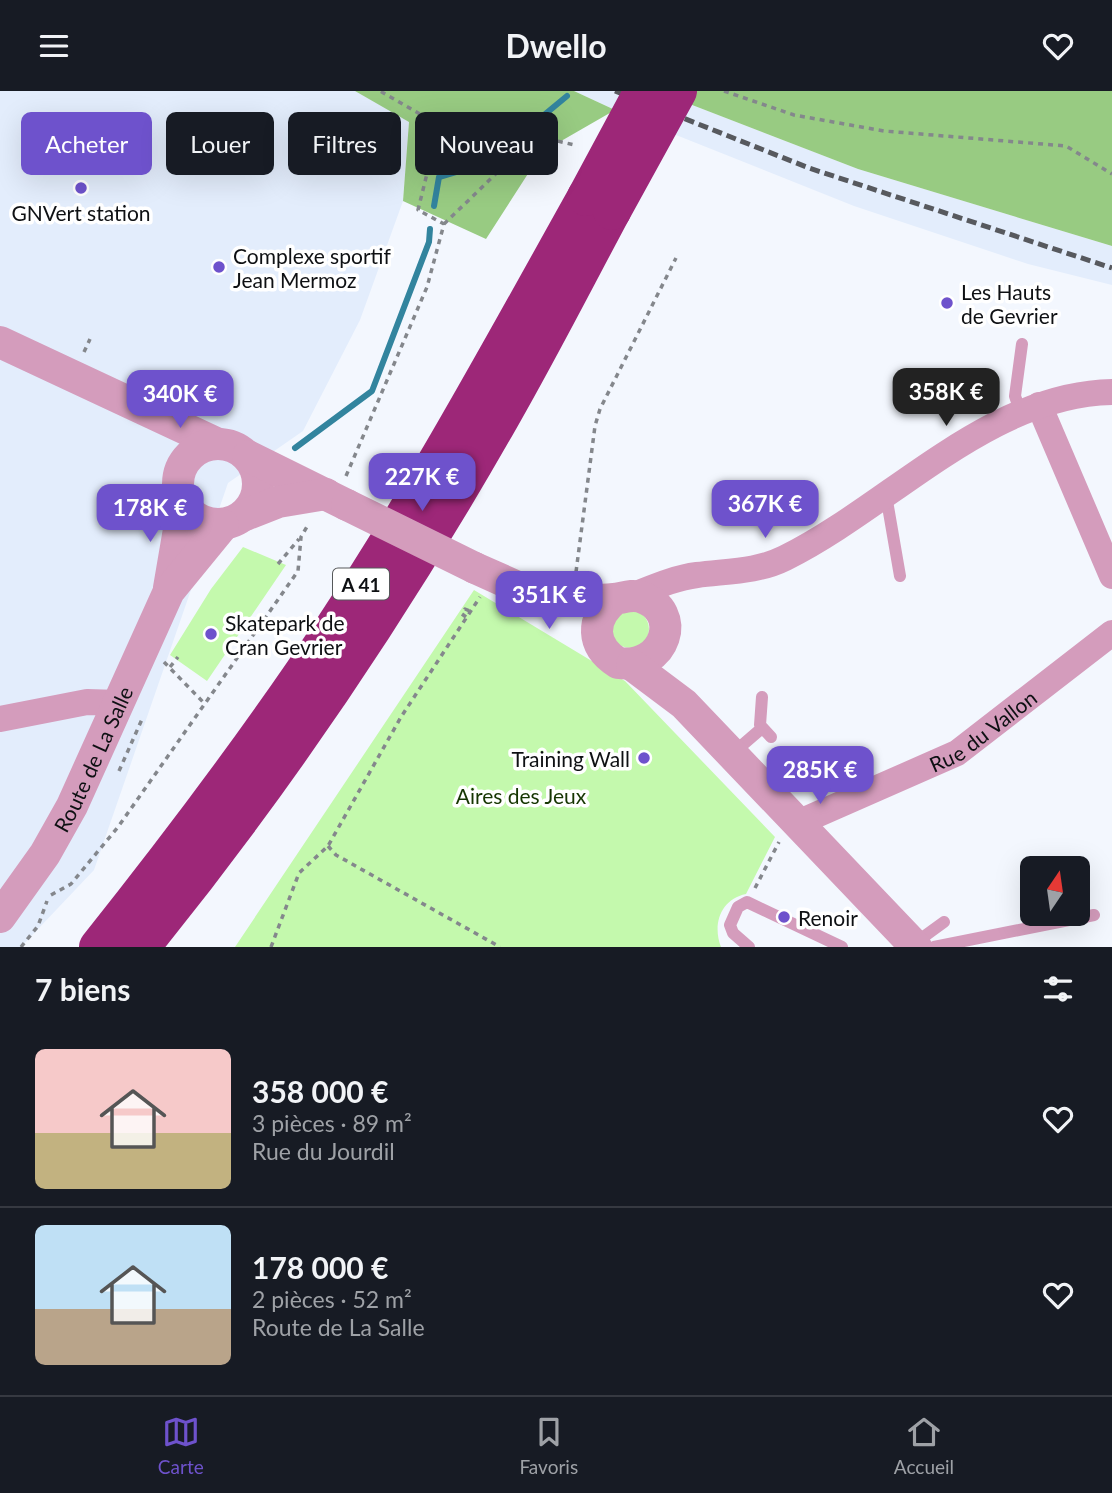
<!DOCTYPE html>
<html lang="fr">
<head>
<meta charset="utf-8">
<style>
  body { margin:0; font-family:Lato,sans-serif; background:#20242c; color:#f1f3f6; height:100vh; display:flex; flex-direction:column; font-size:26px; white-space:nowrap }
  * { box-sizing:border-box; margin:0 }
  p { font-size:23px; color:#9ea1a6 }
  .icon { flex:none; width:38px; height:38px; fill:none; stroke:currentColor; stroke-width:2; stroke-linecap:round; stroke-linejoin:round }
  .map { position:relative; height:856px; overflow:hidden }
  .details { display:flex; flex-direction:column; background:#171b24; flex:1 }
  .details>* { flex:none }
  .hud { position:absolute; left:21px; top:21px; width:700px; height:63px; display:flex; gap:14px }
  .needle { width:46px; rotate:13deg }
  .buttons { position:absolute; left:1020px; top:765px; display:grid; gap:14px }
  .buttons a { display:grid; place-items:center; width:70px; height:70px; border-radius:10px; background:#171b24; box-shadow:0 7px 28px #0002; font-size:35px }
  .price { position:absolute; translate:-50% -60px; padding:0 16px; border-radius:14px; background:#6e52cc; color:#fff; font-size:23px; line-height:46px; filter:drop-shadow(0 2px 4px #0008) }
  .price::after { content:''; position:absolute; left:50%; top:42px; width:21px; height:16px; margin-left:-10px; background:inherit; clip-path:polygon(0 0,100% 0,50% 100%) }
  .price.active { background:#222; color:#fff }
  ul { padding:0; list-style:none }
  li { display:flex; align-items:center; gap:21px; height:175px; padding:0 35px }
  li+li { border-top:2px solid #363941 }
  li span { display:grid; place-items:center; flex:none; width:196px; height:140px; border-radius:10px; color:#555 }
  li>.icon { margin-inline-start:auto }
  span .icon { width:84px; height:84px; fill:#fffc; stroke-width:1 }
  li b { font-size:30px }
  h2 { display:flex; justify-content:space-between; align-items:center; height:84px; padding:0 35px; font-size:30px }
  .tag { padding:0 24px; border-radius:10px; background:#171b24; box-shadow:0 7px 28px #0002; font-size:24px; line-height:63px }
  .tag.active { background:#6e52cc; color:#fff }
  header { display:flex; justify-content:space-between; align-items:center; height:91px; padding:0 35px; background:#171b24; font-size:32px; font-weight:700 }
  .tabs { display:flex; justify-content:space-around; align-items:center; height:98px; border-top:2px solid #363941; background:#171b24; font-size:19px; color:#9ea1a6 }
  .tabs a { display:grid; justify-items:center; gap:4px }
  .tabs .active { color:#6e52cc }
  .map>svg:first-child { display:block }
  .built { fill:#e3edfc }
  .green { fill:#c4f9ad }
  .forest { fill:#98cb82 }
  .lines { fill:none; stroke-linecap:round; stroke-linejoin:round }
  .stream { stroke:#32849e; stroke-width:6 }
  .path { stroke:#84878c; stroke-width:3.5; stroke-dasharray:5 5; stroke-linecap:butt }
  .service { stroke:#d49cbc; stroke-width:12 }
  .minor { stroke:#d49cbc; stroke-width:26 }
  .tertiary { stroke:#d49cbc; stroke-width:32 }
  .motorway { stroke:#9d2778; stroke-width:38 }
  .rail { stroke:#57595e; stroke-width:5; stroke-dasharray:10 5; stroke-linecap:butt }
  .tertiary-bridge { stroke:#d49cbc; stroke-width:32 }
  .motorway-bridge { stroke:#9d2778; stroke-width:38 }
  .poi-dot { fill:#6e52cc; stroke:#fff; stroke-width:2.5 }
  .labels { text-anchor:middle; dominant-baseline:central; stroke-width:7; stroke-linejoin:round; paint-order:stroke }
  .shield { fill:#fff; stroke:#56585a; stroke-width:2 }
  .shield-label { font-size:19px; font-weight:bold; fill:#0e1013 }
  .poi-label { font-size:21px; fill:#0e1013; stroke:#fff; text-anchor:start }
  .street-label { font-size:21px; fill:#0e1013; stroke:#fff }
  .park-label { font-size:21px; fill:#163602; stroke:#fff }
</style>
</head>
<body>
<header><svg class="icon" aria-label="menu" viewBox="0 0 24 24"><path d="M4 6h16M4 12h16M4 18h16"/></svg>Dwello<svg class="icon" aria-label="heart" viewBox="0 0 24 24"><path d="M12 20l-8-8c-3-5 5-10 8-4 3-6 11-1 8 4z"/></svg></header>
<div class="map">
<svg width="1112" height="856" viewBox="0 0 1112 856">
  <rect width="100%" height="100%" fill="#f3f7fe"/>
  <path class="built" d="M 0,0 L 355,0 L 409,30 L 403,110 L 360,229 L 303,340 L 228,392 L 94,779 L 21,856 L 0,856 Z
    M 574,0 L 626,0 L 615,19 Z
    M 687,12 L 858,78 L 1112,155 L 1112,194 L 1028,173 L 854,115 L 671,42 Z"/>
  <path class="green" d="M 243,456 L 286,474 L 207,590 L 170,564 L 211,498 Z
    M 474,499 L 625,590 L 775,746 L 746,803 C 721,808 712,833 721,856 L 235,856 Z
    M611 538a19 19 0 1 1 38 0a19 19 0 1 1-38 0Z"/>
  <path class="forest" d="M 355,0 L 574,0 L 615,19 L 542,61 L 486,148 L 403,110 L 409,31 Z
    M 694,0 L 1112,0 L 1112,155 L 858,78 L 687,12 Z"/>
  <g class="lines">
    <path class="stream" d="M 434,115 L 439,86 L 486,72 L 567,5
      M 295,357 L 372,300 L 429,151 L 430,138"/>
    <path class="path" d="M 724,0 L 794,24 L 884,40 L 1066,55 L 1112,83
      M 444,133 L 535,45 L 575,54
      M 84,261 L 90,248
      M 346,385 L 427,196 L 444,133 L 418,119 L 439,34 L 380,0
      M 278,473 L 299,448
      M 576,481 L 595,335 L 600,318 L 676,167
      M 466,526 L 462,523 L 465,518 L 470,520
      M 164,571 L 204,612
      M 170,576 L 178,566
      M 119,680 L 143,626
      M 328,755 L 336,764 L 500,856
      M 755,797 L 779,751
      M 51,804 L 71,793 L 118,736 L 242,560 L 298,480 L 301,446 L 309,432
      M 21,856 L 38,835 L 47,810
      M 271,856 L 299,782 L 328,755 L 401,626 L 480,506"/>
    <path class="service" d="M 1021,323 L 1015,305 L 1022,253
      M 886,404 L 900,485
      M 762,606 L 760,634 L 771,646
      M 732,663 L 762,637
      M 915,852 L 944,831
      M 749,856 L 733,842 L 730,834 L 738,816 L 747,811 L 842,856
      M 934,856 L 1094,824"/>
    <g class="minor">
      <path d="M 1039,314 L 1112,485"/>
      <path d="M 631,505 C 652,497 674,487 697,484 C 727,480 757,481 785,467 C 890,415 989,303 1112,301"/>
      <path d="M 0,628 L 87,611 L 119,612"/>
      <path id="s1" d="M 800,731 L 957,662 L 1112,542"/>
    </g>
    <g class="tertiary">
      <path d="M 0,251 L 216,352"/>
      <circle cx="218" cy="393" r="40"/>
      <path d="M 248,365 L 347,414"/>
      <path d="M 245,424 L 278,411 L 326,403"/>
      <path d="M 475,477 L 549,510"/>
      <path d="M 169,497 L 183,415"/>
      <path d="M 532,500 C 558,503 588,511 614,508 C 623,507 631,503 641,506 C 684,520 666,579 618,572 C 591,555 590,528 615,508"/>
      <path d="M 632,574 L 684,613 L 916,856"/>
      <path id="s2" d="M 0,826 L 45,763 L 72,715 L 169,500 L 223,434"/>
    </g>
    <path class="motorway" d="M 98,856 C 181,752 260,647 334,536 C 426,397 505,251 586,106
      M 141,856 C 275,691 396,511 501,326 C 540,258 575,189 612,120"/>
    <path class="rail" d="M 615,0 L 809,77 L 1112,177"/>
    <path class="tertiary-bridge" d="M 347,414 L 475,477"/>
    <path class="motorway-bridge" d="M 586,106 L 643,0
      M 612,120 L 678,0"/>
  </g>
  <g class="poi-dot">
    <circle cx="81" cy="97" r="7"/>
    <circle cx="219" cy="176" r="7"/>
    <circle cx="947" cy="212" r="7"/>
    <circle cx="211" cy="543" r="7"/>
    <circle cx="644" cy="667" r="7"/>
    <circle cx="784" cy="826" r="7"/>
  </g>
  <g class="labels">
    <rect class="shield" x="333" y="477.5" width="56" height="31" rx="5"/>
    <g class="shield-label">
      <text x="361" y="493">A 41</text>
    </g>
    <g class="poi-label">
      <text x="81" y="121" text-anchor="middle">GNVert station</text>
      <text x="233" y="164">Complexe sportif<tspan x="233" dy="24">Jean Mermoz</tspan></text>
      <text x="961" y="200">Les Hauts<tspan x="961" dy="24">de Gevrier</tspan></text>
      <text x="225" y="531">Skatepark de<tspan x="225" dy="24">Cran Gevrier</tspan></text>
      <text x="630" y="667" text-anchor="end">Training Wall</text>
      <text x="798" y="826">Renoir</text>
    </g>
    <g class="street-label">
      <text stroke="none"><textPath href="#s1" startOffset="205">Rue du Vallon</textPath></text>
      <text stroke="none"><textPath href="#s2" startOffset="184">Route de La Salle</textPath></text>
    </g>
    <g class="park-label">
      <text x="521" y="704">Aires des Jeux</text>
    </g>
  </g>
</svg>
<div class="buttons">
<a><svg class="needle" viewBox="-14 -14 28 28"><path d="M0-13l5 13h-10z" fill="#e53935"/><path d="M0 13l5-13h-10z" fill="#9ea1a6"/></svg></a>
</div>
<b class="price active" style="left:946px;top:337px">358K €</b>
<b class="price" style="left:180px;top:339px">340K €</b>
<b class="price" style="left:422px;top:422px">227K €</b>
<b class="price" style="left:765px;top:449px">367K €</b>
<b class="price" style="left:150px;top:453px">178K €</b>
<b class="price" style="left:549px;top:540px">351K €</b>
<b class="price" style="left:820px;top:715px">285K €</b>
<div class="hud">
<a class="tag active">Acheter</a>
<a class="tag">Louer</a>
<a class="tag">Filtres</a>
<a class="tag">Nouveau</a>
</div>
</div>
<section class="details">
<h2>7 biens<svg class="icon" aria-label="filters" viewBox="0 0 24 24"><path d="M4 7h16M4 17h16"/><circle cx="9" cy="7" r="2"/><circle cx="15" cy="17" r="2"/></svg></h2>
<ul>
<li><span style="background:linear-gradient(#f6c9c9 60%,#c2b280 0)"><svg class="icon" aria-label="home" viewBox="0 0 24 24"><path d="M3 11l9-7 9 7M6 9v11h12V9"/></svg></span><div><b>358 000 €</b><p>3 pièces · 89 m²</p><p>Rue du Jourdil</p></div><svg class="icon" aria-label="heart" viewBox="0 0 24 24"><path d="M12 20l-8-8c-3-5 5-10 8-4 3-6 11-1 8 4z"/></svg></li>
<li><span style="background:linear-gradient(#bfe0f5 60%,#b9a48a 0)"><svg class="icon" aria-label="home" viewBox="0 0 24 24"><path d="M3 11l9-7 9 7M6 9v11h12V9"/></svg></span><div><b>178 000 €</b><p>2 pièces · 52 m²</p><p>Route de La Salle</p></div><svg class="icon" aria-label="heart" viewBox="0 0 24 24"><path d="M12 20l-8-8c-3-5 5-10 8-4 3-6 11-1 8 4z"/></svg></li>
</ul>
</section>
<nav class="tabs">
<a class="active"><svg class="icon" aria-label="map" viewBox="0 0 24 24"><path d="M3 6l6-2 6 2 6-2v14l-6 2-6-2-6 2zM9 4v14M15 6v14"/></svg>Carte</a>
<a><svg class="icon" aria-label="saved" viewBox="0 0 24 24"><path d="M7 4h10v16l-5-4-5 4z"/></svg>Favoris</a>
<a><svg class="icon" aria-label="home" viewBox="0 0 24 24"><path d="M3 11l9-7 9 7M6 9v11h12V9"/></svg>Accueil</a>
</nav>
</body>
</html>
